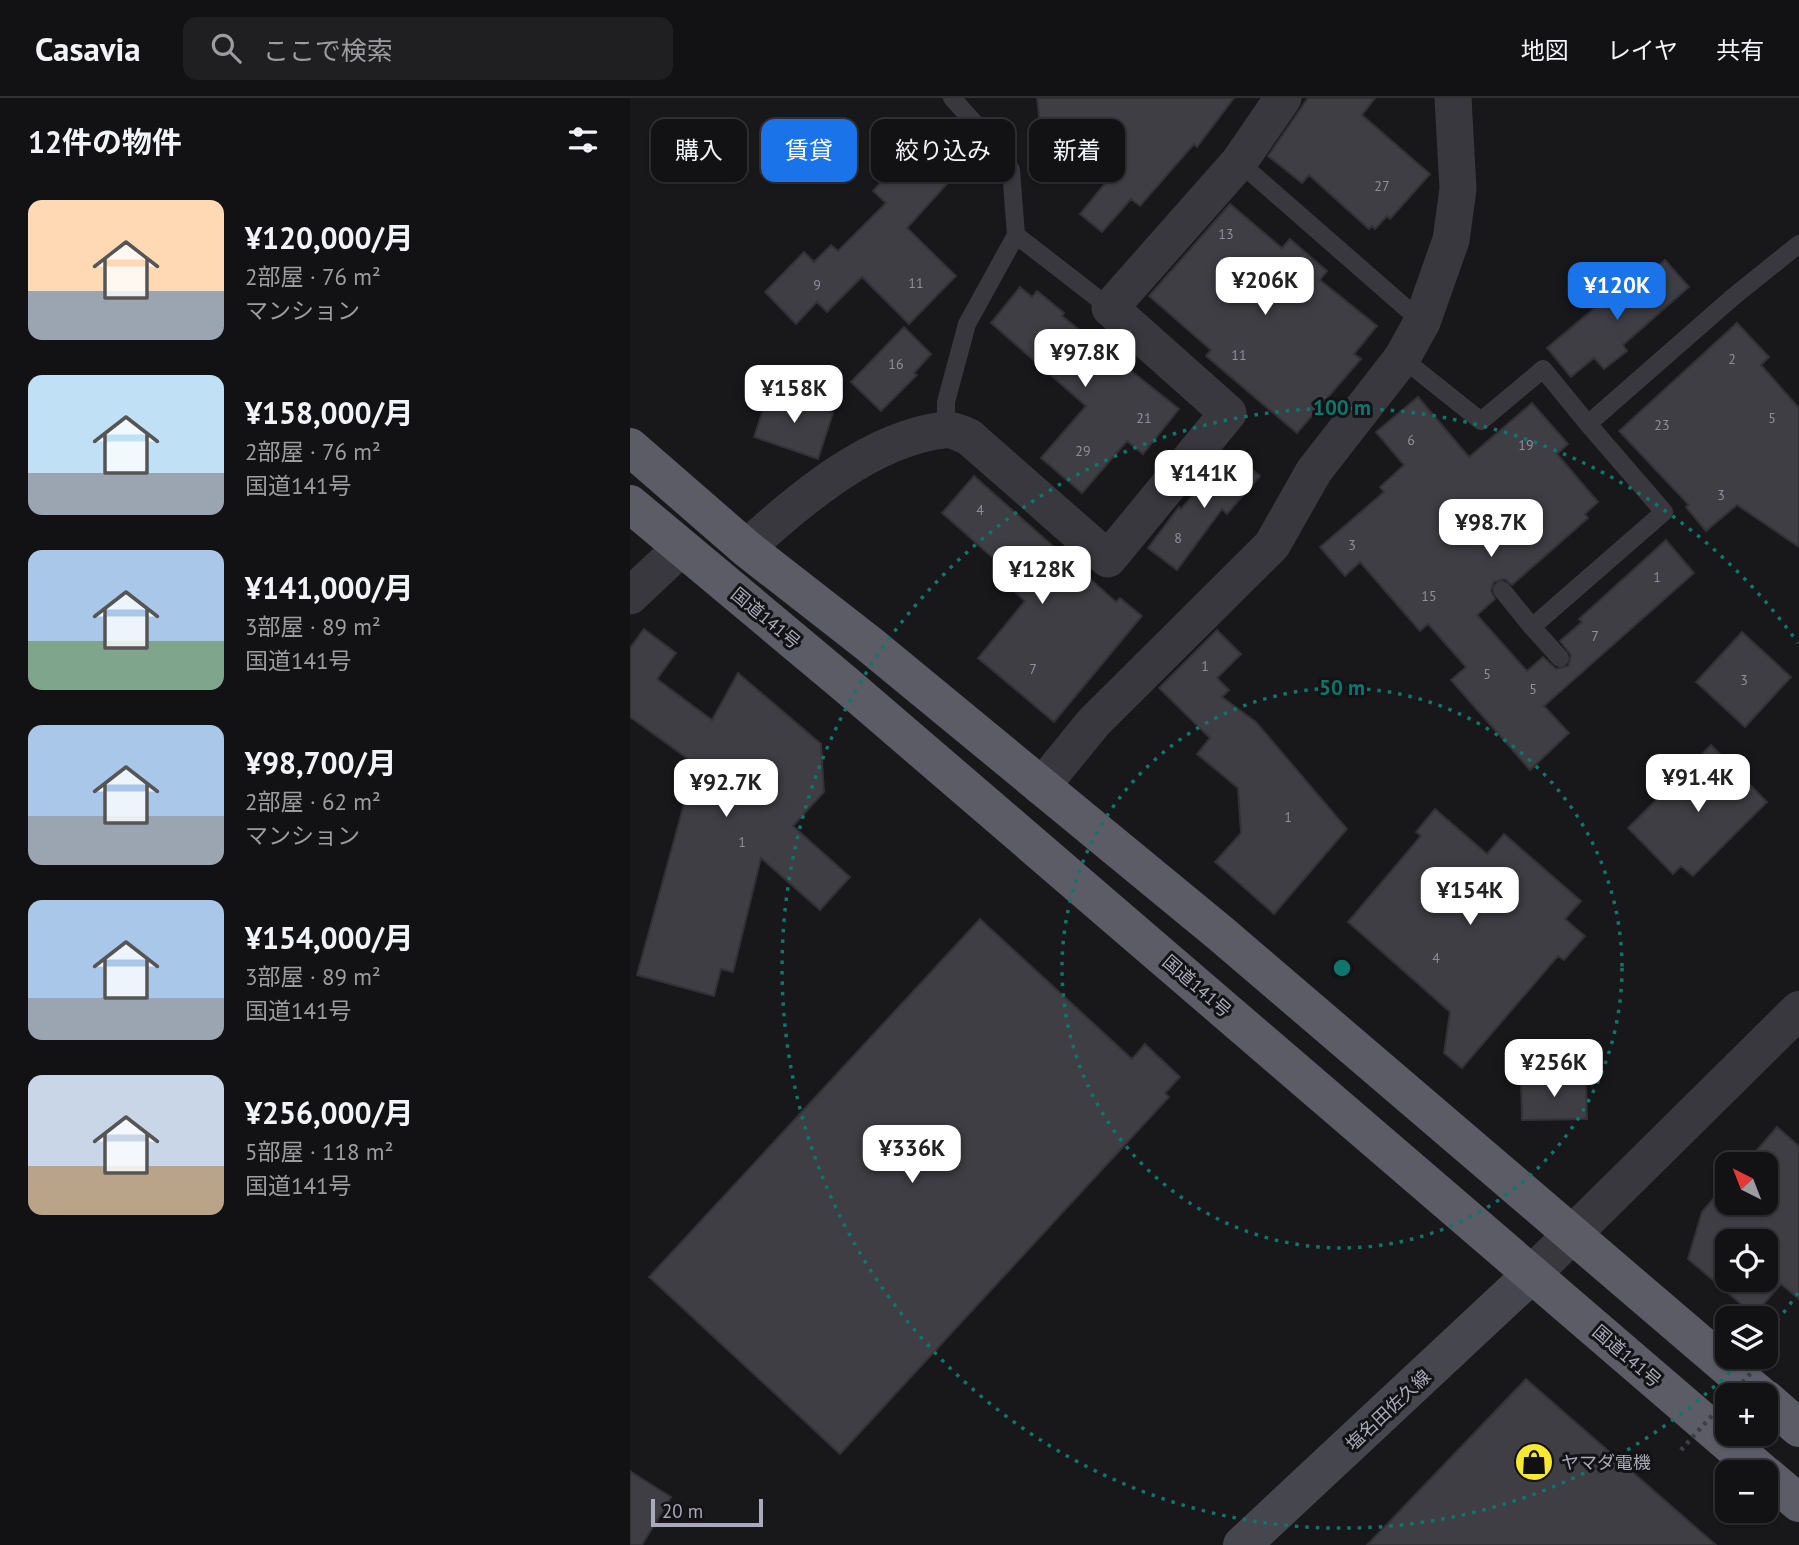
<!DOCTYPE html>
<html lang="ja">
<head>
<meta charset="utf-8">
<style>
  body { margin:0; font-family:"PT Sans","Noto Sans JP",sans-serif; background:#1f1f22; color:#f1f3f6; height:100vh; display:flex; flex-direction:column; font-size:26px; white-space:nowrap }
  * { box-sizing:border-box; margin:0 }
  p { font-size:23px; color:#9c9da0 }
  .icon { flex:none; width:38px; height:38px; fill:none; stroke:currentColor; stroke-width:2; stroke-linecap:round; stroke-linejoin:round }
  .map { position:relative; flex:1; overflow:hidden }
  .panel { display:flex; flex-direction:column; background:#121114; width:630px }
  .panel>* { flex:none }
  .hud { position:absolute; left:21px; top:21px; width:665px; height:63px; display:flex; gap:14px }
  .needle { width:46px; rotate:318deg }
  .fabs { position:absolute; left:1085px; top:1054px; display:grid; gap:14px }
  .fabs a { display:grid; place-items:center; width:63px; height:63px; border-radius:14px; background:#121114; box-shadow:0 2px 5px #0004,0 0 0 2px #313134; font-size:35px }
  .scale { position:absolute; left:21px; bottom:18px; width:112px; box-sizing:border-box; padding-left:7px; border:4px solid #a9aaba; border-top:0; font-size:19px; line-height:24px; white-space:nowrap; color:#a9aaba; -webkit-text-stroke:5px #131215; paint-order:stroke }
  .price { position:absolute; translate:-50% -60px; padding:0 16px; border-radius:14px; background:#fff; color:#222; font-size:23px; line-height:46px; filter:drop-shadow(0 2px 4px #0008) }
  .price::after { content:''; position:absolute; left:50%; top:42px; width:21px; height:16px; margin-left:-10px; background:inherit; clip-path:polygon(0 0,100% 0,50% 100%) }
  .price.selected { background:#1a73e8; color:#fff }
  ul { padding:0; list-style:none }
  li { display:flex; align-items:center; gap:21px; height:175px; padding:0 28px }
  li span { display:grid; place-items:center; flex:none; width:196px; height:140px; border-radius:14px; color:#555 }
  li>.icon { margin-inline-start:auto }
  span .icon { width:84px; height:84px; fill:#fffc; stroke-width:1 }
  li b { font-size:30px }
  h2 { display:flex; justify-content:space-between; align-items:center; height:84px; padding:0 28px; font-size:30px }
  .tag { padding:0 24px; border-radius:14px; background:#121114; box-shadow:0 2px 5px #0004,0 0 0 2px #313134; font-size:24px; line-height:63px }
  .tag.selected { background:#1a73e8; color:#fff }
  header { display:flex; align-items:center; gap:42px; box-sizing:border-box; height:98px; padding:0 35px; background:#121114; border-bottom:2px solid #313134 }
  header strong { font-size:33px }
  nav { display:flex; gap:38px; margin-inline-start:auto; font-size:24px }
  .search { width:490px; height:63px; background:#1f1f22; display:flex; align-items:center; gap:18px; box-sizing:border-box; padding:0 24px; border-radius:14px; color:#9c9da0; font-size:26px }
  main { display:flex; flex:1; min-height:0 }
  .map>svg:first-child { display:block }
  .building { fill:#3f3e44; stroke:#323136; stroke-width:2; fill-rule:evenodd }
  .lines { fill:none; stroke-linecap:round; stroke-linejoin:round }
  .service { stroke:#39383f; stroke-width:18 }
  .minor { stroke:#39383f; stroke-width:37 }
  .tertiary { stroke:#39383f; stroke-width:38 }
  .secondary { stroke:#46464f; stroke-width:38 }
  .trunk { stroke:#5c5c67; stroke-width:38 }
  .path-bridge { stroke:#3e3e46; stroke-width:4.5; stroke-dasharray:3.5 5; stroke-linecap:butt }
  .ring { fill:none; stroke:#0f766e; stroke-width:3.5; stroke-dasharray:3.5 7 }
  .labels { text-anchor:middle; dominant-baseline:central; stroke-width:6; stroke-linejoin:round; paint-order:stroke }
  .number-label { font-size:14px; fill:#8e8f9c }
  .street-label { font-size:18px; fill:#a9aaba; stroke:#131215 }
  .poi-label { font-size:18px; fill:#a9aaba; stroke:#131215; text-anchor:start }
  .centre { fill:#0f766e; stroke:#131215; stroke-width:3.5 }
  .ring-label { font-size:21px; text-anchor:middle; font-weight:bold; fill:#0f766e; stroke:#131215; stroke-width:6; stroke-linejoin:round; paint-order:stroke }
</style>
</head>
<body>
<header>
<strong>Casavia</strong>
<div class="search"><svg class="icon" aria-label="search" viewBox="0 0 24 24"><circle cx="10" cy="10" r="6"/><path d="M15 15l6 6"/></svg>ここで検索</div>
<nav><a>地図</a><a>レイヤ</a><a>共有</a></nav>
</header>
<main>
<section class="panel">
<h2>12件の物件<svg class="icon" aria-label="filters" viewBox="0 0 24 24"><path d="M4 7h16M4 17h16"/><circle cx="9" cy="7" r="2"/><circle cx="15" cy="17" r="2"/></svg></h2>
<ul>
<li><span style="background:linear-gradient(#ffd9b3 65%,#9aa5b1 0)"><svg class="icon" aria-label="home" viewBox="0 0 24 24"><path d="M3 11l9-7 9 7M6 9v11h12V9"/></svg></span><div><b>¥120,000/月</b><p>2部屋 · 76 m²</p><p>マンション</p></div></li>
<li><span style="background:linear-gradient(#bfe0f5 70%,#9aa5b1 0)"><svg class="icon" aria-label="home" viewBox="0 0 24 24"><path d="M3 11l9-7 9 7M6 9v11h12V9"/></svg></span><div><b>¥158,000/月</b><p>2部屋 · 76 m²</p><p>国道141号</p></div></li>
<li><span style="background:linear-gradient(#a9c7e8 65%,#7fa58c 0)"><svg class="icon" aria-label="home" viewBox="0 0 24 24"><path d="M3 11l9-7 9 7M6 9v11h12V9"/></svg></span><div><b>¥141,000/月</b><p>3部屋 · 89 m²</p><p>国道141号</p></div></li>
<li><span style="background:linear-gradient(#a9c7e8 65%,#9aa5b1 0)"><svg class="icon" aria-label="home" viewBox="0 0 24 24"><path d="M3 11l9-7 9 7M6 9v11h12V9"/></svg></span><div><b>¥98,700/月</b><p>2部屋 · 62 m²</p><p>マンション</p></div></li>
<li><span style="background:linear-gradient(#a9c7e8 70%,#9aa5b1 0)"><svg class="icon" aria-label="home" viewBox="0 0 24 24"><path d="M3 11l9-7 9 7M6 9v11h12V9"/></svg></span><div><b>¥154,000/月</b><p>3部屋 · 89 m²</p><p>国道141号</p></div></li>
<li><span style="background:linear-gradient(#c9d6e8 65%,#b9a48a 0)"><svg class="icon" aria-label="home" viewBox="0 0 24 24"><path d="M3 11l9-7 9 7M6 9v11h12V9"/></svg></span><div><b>¥256,000/月</b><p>5部屋 · 118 m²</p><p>国道141号</p></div></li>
</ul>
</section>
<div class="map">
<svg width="1169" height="1447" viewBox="0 0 1169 1447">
  <rect width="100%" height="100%" fill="#18171a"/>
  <path class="building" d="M 407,0 L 604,0 L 567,49 L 564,46 L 510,108 L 501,101 L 472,134 L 450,116 L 495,61 L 477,45 L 491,29 L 412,43 Z
    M 678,0 L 745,0 L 732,17 L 800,76 L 760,121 L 757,118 L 745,131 L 742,128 L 739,131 L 679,77 L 672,85 L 638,58 Z
    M 297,34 L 333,68 L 277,130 L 326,178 L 279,226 L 232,179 L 197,214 L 187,204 L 166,226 L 135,194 L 174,154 L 184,164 L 201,147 L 208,153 L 256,105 L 243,93 Z
    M 600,106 L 652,150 L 660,141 L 697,173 L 690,182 L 747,228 L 724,256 L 731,261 L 667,335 L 576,258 L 581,252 L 519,198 Z
    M 1035,162 L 1059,189 L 993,247 L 997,253 L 974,271 L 964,260 L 941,279 L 917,250 L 973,203 L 980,211 Z
    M 390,189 L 402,199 L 407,193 L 434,215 L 432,218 L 549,311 L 513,356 L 497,343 L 452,395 L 411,360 L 456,308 L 361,225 Z
    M 1107,225 L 1139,259 L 1131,267 L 1169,310 L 1169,449 L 1107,407 L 1076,433 L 1056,409 L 1059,407 L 989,333 Z
    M 274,229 L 301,256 L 284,275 L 287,277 L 251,313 L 221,284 Z
    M 139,294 L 203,315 L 188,361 L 124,339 Z
    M 788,299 L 839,359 L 902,305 L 938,346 L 927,356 L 968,404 L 955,416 L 958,420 L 882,487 L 875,481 L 864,484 L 861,493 L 865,501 L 847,517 L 897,573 L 913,559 L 926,571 L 938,568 L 941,557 L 930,543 L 952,524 L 949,521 L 1036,442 L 1064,475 L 914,608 L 939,635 L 900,672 L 821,582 L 836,569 L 798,526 L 790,533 L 730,464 L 715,478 L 690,449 L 754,394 L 750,389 L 774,367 L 746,334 Z
    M 601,353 L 630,378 L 597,416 L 592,411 L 547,472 L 518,450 L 549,409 L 551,411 Z
    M 344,378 L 486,504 L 490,500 L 512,518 L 424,624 L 348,560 L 395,503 L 373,483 L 380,475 L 312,415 Z
    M 14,531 L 46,555 L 27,581 L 82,622 L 108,575 L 191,646 L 194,694 L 163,728 L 220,779 L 190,812 L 131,760 L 103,874 L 91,871 L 84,898 L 7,877 L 65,666 L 0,619 L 0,550 Z
    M 587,532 L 611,556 L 587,580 L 599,592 L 592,599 L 626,624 L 717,731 L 644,816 L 585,764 L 611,735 L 608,690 L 567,656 L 580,640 L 529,590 Z
    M 1112,534 L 1161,579 L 1115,629 L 1066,584 Z
    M 1081,647 L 1137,704 L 1063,778 L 1051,768 L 1043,776 L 998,730 Z
    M 805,711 L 857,756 L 874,736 L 951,803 L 935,821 L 955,838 L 934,862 L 928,858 L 832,970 L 814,955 L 820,914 L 718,824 L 791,738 L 786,734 Z
    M 350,821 L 502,961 L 515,946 L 550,979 L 535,995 L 539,999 L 210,1356 L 19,1179 Z
    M 956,981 L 957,1021 L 892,1022 L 891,982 Z
    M 1147,1029 L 1169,1048 L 1169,1201 L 1151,1186 L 1124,1217 L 1058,1161 L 1072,1114 L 1097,1085 L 1097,1104 L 1136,1104 L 1136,1066 L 1115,1066 ZM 1097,1143 L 1136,1143 L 1136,1181 L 1097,1181 Z
    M 896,1281 L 1086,1447 L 737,1447 Z
    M 0,1373 L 41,1399 L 12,1447 L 0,1447 Z"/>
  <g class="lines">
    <path class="service" d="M 609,64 L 792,224
      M 386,137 L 480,210
      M 772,260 L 851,323 L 913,271 L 958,326 L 1103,199 L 1169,146
      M 316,331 L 316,304 L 337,226 L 386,137 L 381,72 L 369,52 L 322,0
      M 872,492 L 902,529 L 1034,414 L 958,326
      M 902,529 L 930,560"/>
    <path class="minor" d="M 116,450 C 170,402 239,341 314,332 C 321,331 332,336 339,339 L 478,461 L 598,315 L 480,210 L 609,64 L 653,0
      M 0,498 L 51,450
      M 411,689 L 464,624 L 642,447 L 684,373 L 772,260 L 792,224 L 821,142 L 828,91 L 823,0"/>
    <path class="tertiary" d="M 902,1176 L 1169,912"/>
    <path class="secondary" d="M 612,1447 L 902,1176"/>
    <path class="trunk" d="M 0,349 L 116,450 L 239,546 L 590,835 L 1130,1297
      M 0,406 L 214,585 L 1132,1374
      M 1136,1301 L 1169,1330
      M 1136,1377 L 1169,1405"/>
    <path class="path-bridge" d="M 1101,1297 L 1131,1264
      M 1051,1352 L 1097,1301"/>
  </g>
  <g class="ring">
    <circle cx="712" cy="870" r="280"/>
    <path d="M1168 1195A560 560 0 0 1 1138 1234M1115 1259A560 560 0 1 1 1168 545"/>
  </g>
  <defs>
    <symbol id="shop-disc" viewBox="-11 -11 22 22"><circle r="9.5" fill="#f7e832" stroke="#131215"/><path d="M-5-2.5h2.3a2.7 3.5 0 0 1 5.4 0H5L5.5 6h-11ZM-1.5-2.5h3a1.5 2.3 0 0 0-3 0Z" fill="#111"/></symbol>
  </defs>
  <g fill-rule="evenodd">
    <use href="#shop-disc" x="882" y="1342" width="44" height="44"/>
  </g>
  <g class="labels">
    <g class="number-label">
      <text x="752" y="88">27</text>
      <text x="596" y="136">13</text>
      <text x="286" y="185">11</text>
      <text x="187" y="187">9</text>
      <text x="609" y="257">11</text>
      <text x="1102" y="261">2</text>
      <text x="266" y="266">16</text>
      <text x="514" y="320">21</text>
      <text x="1142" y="320">5</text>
      <text x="1032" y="327">23</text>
      <text x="781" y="342">6</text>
      <text x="896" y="347">19</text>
      <text x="453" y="353">29</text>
      <text x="1091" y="397">3</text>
      <text x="350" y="412">4</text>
      <text x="548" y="440">8</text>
      <text x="722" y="447">3</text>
      <text x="1027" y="479">1</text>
      <text x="799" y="498">15</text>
      <text x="965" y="538">7</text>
      <text x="575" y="568">1</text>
      <text x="403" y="571">7</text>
      <text x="857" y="576">5</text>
      <text x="1114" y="582">3</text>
      <text x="903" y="591">5</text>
      <text x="658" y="719">1</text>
      <text x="112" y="744">1</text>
      <text x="806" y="860">4</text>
    </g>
    <g class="street-label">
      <text transform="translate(136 520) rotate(40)">国道141号</text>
      <text transform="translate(567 888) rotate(41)">国道141号</text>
      <text transform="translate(997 1258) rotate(41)">国道141号</text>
      <text transform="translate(758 1312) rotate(-43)">塩名田佐久線</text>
    </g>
    <g class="poi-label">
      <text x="931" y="1364">ヤマダ電機</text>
    </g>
  </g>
  <circle cx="712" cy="870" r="10" class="centre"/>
  <g class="ring-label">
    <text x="712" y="317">100 m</text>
    <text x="712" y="597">50 m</text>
  </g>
</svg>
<div class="fabs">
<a><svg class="needle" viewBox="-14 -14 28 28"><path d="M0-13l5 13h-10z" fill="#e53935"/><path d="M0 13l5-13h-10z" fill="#9c9da0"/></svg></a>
<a><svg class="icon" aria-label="locate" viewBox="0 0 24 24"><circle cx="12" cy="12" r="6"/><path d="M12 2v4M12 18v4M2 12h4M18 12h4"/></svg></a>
<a><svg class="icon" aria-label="layers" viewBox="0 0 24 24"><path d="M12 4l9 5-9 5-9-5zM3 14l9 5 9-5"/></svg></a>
<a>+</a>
<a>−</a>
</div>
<div class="scale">20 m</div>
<b class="price" style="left:635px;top:219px">¥206K</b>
<b class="price selected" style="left:987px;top:224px">¥120K</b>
<b class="price" style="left:455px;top:291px">¥97.8K</b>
<b class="price" style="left:164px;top:327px">¥158K</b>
<b class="price" style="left:574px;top:412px">¥141K</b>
<b class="price" style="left:861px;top:461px">¥98.7K</b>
<b class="price" style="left:412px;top:508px">¥128K</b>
<b class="price" style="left:1068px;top:716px">¥91.4K</b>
<b class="price" style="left:96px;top:721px">¥92.7K</b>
<b class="price" style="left:840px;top:829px">¥154K</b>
<b class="price" style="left:924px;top:1001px">¥256K</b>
<b class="price" style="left:282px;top:1087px">¥336K</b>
<div class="hud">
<a class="tag">購入</a>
<a class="tag selected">賃貸</a>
<a class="tag">絞り込み</a>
<a class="tag">新着</a>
</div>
</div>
</main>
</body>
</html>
